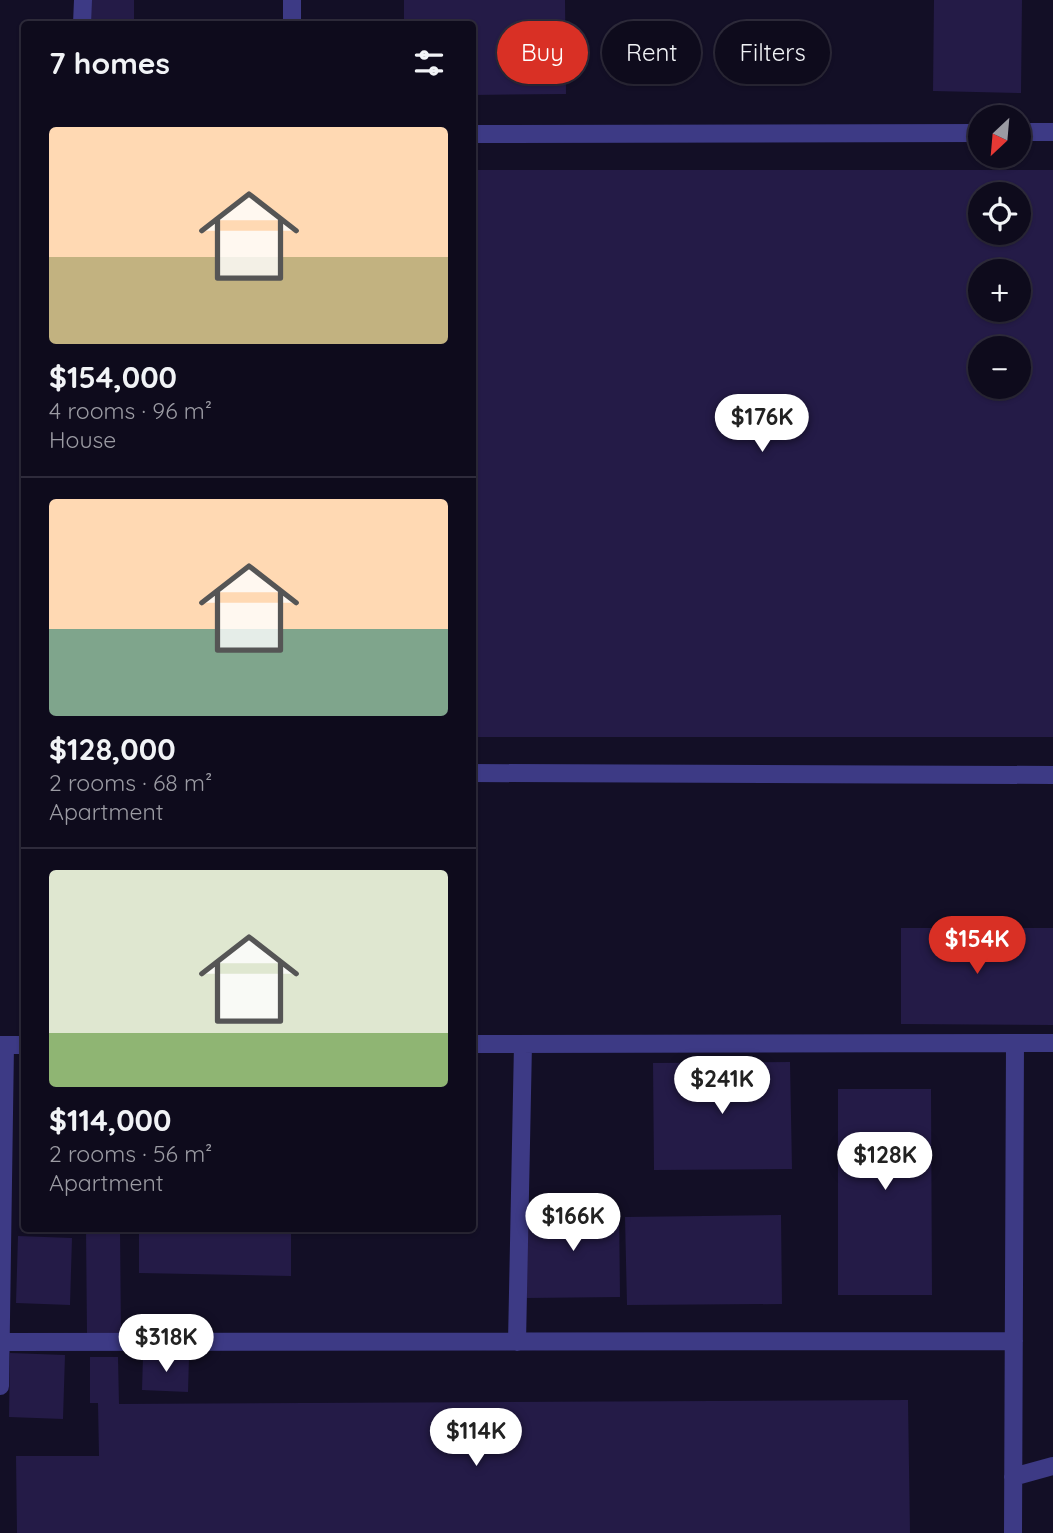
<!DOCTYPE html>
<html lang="en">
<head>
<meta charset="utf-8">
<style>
  body { margin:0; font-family:Quicksand,sans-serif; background:#1c1929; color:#f1f3f6; height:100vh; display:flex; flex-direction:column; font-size:26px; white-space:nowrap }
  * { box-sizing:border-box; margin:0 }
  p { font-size:23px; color:#9b9ba3 }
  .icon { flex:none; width:38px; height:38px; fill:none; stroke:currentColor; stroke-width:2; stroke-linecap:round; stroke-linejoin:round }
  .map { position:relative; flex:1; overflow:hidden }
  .side { position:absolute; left:21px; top:21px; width:455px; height:1211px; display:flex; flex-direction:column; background:#0e0b1c; border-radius:7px; box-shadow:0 2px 5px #0004,0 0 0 2px #2e2b3b }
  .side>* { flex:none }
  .hud { position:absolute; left:497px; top:21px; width:450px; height:63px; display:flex; gap:14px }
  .needle { width:46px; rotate:206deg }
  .tools { position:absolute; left:968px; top:105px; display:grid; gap:14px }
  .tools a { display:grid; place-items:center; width:63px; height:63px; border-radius:50%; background:#0e0b1c; box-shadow:0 2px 5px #0004,0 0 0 2px #2e2b3b; font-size:35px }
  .price { position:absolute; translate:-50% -60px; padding:0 16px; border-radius:24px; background:#fff; color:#222; font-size:23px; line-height:46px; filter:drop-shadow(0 2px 4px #0008) }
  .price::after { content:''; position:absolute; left:50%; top:42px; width:21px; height:16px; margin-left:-10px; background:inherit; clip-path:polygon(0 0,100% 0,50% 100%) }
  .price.selected { background:#d93025; color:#fff }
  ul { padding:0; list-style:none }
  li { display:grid; align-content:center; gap:14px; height:371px; padding:0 28px }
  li+li { border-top:2px solid #2e2b3b }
  li span { display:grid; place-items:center; height:217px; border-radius:7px; color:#555 }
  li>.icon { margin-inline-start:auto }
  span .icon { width:126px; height:126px; fill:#fffc; stroke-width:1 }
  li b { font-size:30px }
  h2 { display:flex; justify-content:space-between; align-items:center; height:84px; padding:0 28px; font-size:30px }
  .tag { padding:0 24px; border-radius:32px; background:#0e0b1c; box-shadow:0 2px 5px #0004,0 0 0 2px #2e2b3b; font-size:24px; line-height:63px }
  .tag.selected { background:#d93025; color:#fff }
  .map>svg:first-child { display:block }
  .building { fill:#241b47; fill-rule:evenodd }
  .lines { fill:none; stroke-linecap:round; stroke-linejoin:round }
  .minor { stroke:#3d3a85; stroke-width:18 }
</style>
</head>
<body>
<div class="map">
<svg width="1053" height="1533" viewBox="0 0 1053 1533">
  <rect width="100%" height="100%" fill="#130f26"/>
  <path class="building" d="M 84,0 L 134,0 L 134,24 L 83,24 Z
    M 404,0 L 565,0 L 566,94 L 472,95 L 472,24 L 404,24 Z
    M 934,0 L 1022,0 L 1021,93 L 933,91 Z
    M 472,170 L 1053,170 L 1053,737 L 472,737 ZM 980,194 L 1018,194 L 1018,233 L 980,233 ZM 980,271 L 1018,271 L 1018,310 L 980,310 ZM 980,348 L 1018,348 L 1018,387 L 980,387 Z
    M 901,928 L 1053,928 L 1053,1025 L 901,1024 Z
    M 790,1062 L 792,1169 L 654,1170 L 653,1063 Z
    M 838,1089 L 931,1089 L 932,1295 L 838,1295 Z
    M 526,1208 L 619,1208 L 620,1297 L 527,1298 Z
    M 781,1215 L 782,1304 L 627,1305 L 625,1217 Z
    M 86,1228 L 120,1228 L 121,1335 L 87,1335 Z
    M 139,1228 L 291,1228 L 291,1276 L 139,1273 Z
    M 18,1236 L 72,1238 L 70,1305 L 16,1303 Z
    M 10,1353 L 65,1355 L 63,1419 L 9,1417 Z
    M 143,1356 L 189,1357 L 188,1392 L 142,1390 Z
    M 90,1357 L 118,1357 L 119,1404 L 908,1400 L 910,1533 L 17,1533 L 16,1456 L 99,1456 L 98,1403 L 90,1403 Z"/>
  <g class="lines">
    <path class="minor" d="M 82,24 L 83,0
      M 292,24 L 292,0
      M 1018,132 L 1053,132
      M 472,134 L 980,133
      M 472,773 L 1053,775
      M 472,1044 L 1053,1043
      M 0,1045 L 24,1045
      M 0,1342 L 1014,1341
      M 517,1342 L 523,1044
      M 0,1386 L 5,1045
      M 1013,1477 L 1053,1466
      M 1013,1533 L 1015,1043"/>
  </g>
</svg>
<div class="tools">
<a><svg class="needle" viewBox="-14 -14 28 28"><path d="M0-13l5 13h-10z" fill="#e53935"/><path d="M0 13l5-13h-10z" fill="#9b9ba3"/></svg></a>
<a><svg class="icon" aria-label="locate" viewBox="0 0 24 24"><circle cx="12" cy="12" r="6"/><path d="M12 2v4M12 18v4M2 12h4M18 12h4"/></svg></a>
<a>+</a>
<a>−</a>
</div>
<b class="price" style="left:762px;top:454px">$176K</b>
<b class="price selected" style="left:977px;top:976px">$154K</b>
<b class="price" style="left:722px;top:1116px">$241K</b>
<b class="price" style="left:885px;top:1192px">$128K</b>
<b class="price" style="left:573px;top:1253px">$166K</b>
<b class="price" style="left:166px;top:1374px">$318K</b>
<b class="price" style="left:476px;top:1468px">$114K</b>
<div class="hud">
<a class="tag selected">Buy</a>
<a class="tag">Rent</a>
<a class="tag">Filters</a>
</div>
<section class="side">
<h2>7 homes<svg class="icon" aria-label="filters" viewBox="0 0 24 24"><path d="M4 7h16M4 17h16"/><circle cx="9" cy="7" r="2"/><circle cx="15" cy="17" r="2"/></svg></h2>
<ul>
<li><span style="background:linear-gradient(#ffd9b3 60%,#c2b280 0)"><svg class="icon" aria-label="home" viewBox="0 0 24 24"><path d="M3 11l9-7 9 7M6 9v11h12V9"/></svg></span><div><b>$154,000</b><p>4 rooms · 96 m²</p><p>House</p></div></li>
<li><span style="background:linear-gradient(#ffd9b3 60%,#7fa58c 0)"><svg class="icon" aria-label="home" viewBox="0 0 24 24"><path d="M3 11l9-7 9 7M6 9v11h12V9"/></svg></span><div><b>$128,000</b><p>2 rooms · 68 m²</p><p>Apartment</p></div></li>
<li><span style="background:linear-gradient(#dfe7d0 75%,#8fb573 0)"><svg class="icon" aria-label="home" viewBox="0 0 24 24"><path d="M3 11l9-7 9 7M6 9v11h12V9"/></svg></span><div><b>$114,000</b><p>2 rooms · 56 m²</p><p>Apartment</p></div></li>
</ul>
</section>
</div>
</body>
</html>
